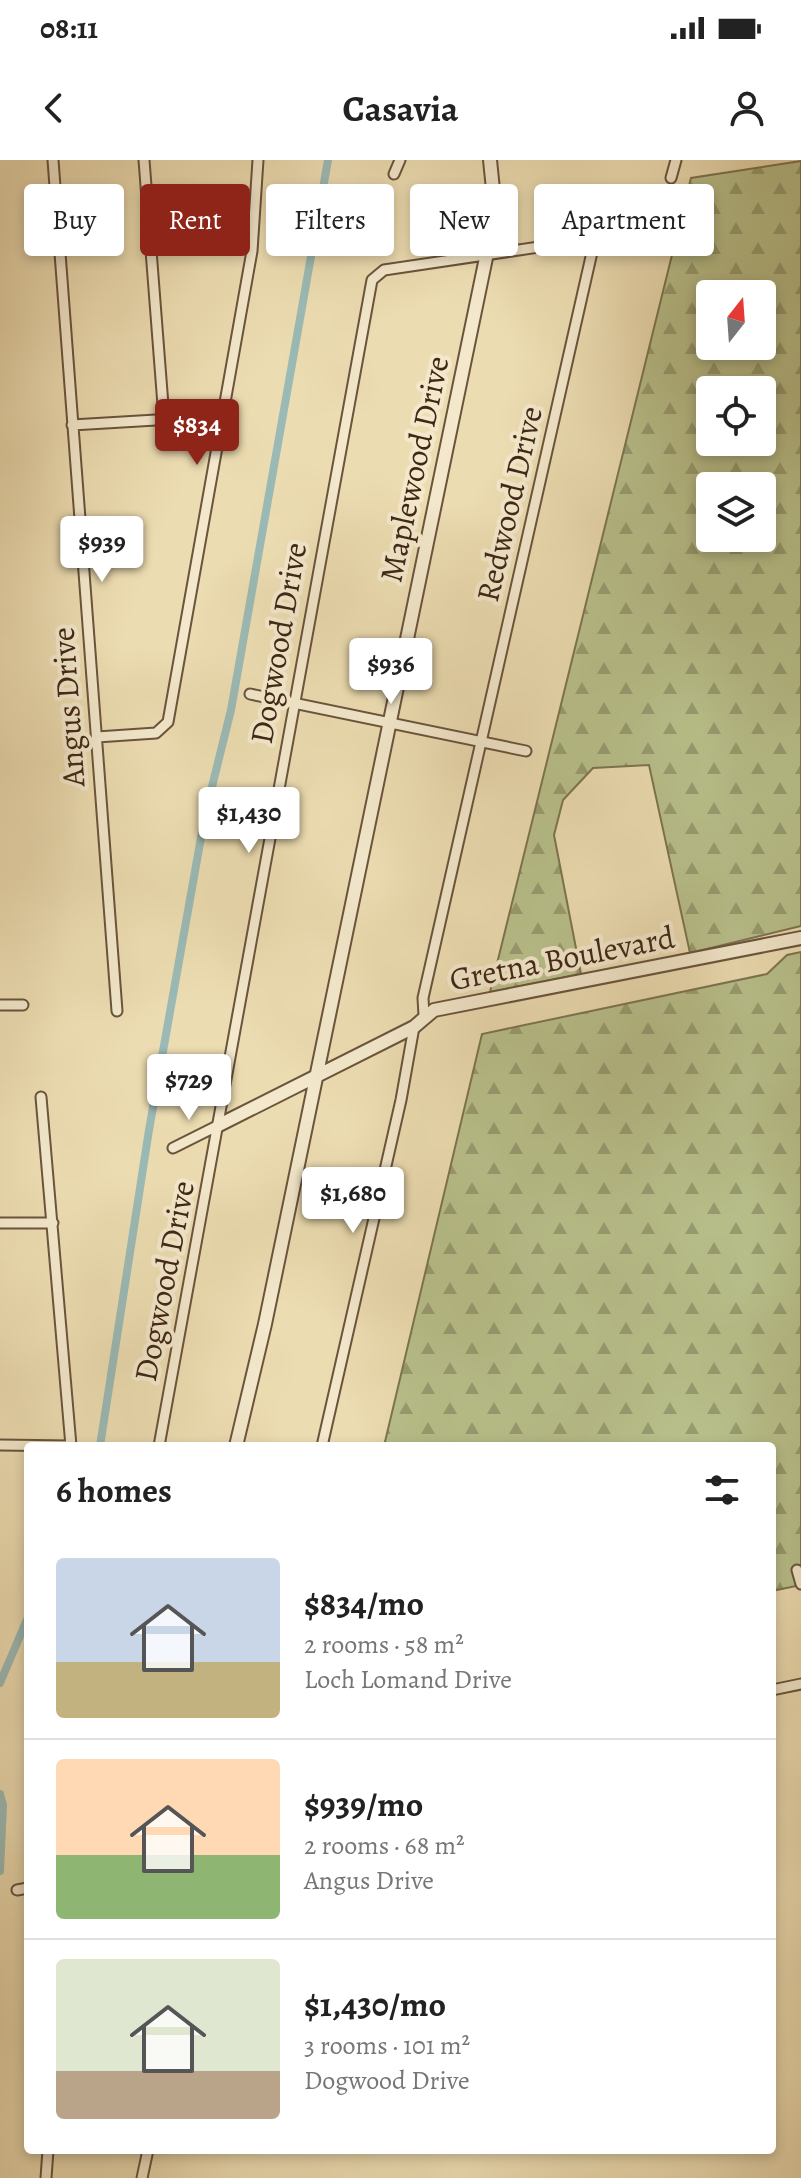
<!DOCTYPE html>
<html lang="en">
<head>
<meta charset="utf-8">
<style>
  body { margin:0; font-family:Alegreya,serif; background:#f2f2f2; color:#222; height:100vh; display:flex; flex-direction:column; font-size:30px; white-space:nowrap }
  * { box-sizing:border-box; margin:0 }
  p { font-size:26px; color:#767676 }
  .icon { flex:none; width:44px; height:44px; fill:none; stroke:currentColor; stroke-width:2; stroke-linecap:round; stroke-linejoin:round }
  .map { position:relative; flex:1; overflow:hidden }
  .drawer { position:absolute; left:24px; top:1282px; width:752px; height:712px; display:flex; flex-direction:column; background:#fff; border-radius:8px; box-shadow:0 4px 12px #0003 }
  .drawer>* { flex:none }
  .banner { position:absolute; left:24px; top:24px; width:754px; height:72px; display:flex; gap:16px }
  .needle { width:52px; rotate:17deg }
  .controls { position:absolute; left:696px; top:120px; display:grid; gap:16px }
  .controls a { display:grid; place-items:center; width:80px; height:80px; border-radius:8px; background:#fff; box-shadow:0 4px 12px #0003; font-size:40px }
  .price { position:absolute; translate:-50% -68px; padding:0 18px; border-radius:8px; background:#fff; color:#222; font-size:26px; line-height:52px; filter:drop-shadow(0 2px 4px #0008) }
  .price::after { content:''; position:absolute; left:50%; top:48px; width:24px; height:18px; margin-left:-12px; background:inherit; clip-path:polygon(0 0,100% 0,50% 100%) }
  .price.current { background:#8f2418; color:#fff }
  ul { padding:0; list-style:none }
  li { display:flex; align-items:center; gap:24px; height:200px; padding:0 32px }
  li+li { border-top:2px solid #e0e0e0 }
  li span { display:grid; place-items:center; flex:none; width:224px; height:160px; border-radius:8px; color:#555 }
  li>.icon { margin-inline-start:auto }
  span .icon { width:96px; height:96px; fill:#fffc; stroke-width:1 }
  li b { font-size:34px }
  h2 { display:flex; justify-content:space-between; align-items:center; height:96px; padding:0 32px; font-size:34px }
  .tag { padding:0 28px; border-radius:8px; background:#fff; box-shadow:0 4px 12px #0003; font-size:28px; line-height:72px }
  .tag.current { background:#8f2418; color:#fff }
  .status { display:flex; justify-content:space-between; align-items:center; height:56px; padding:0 40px; background:#fff; direction:ltr }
  .status svg { height:22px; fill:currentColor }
  header { display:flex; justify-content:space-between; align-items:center; height:104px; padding:0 32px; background:#fff; font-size:36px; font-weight:700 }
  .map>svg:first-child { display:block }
  .forest { fill:url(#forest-firs); stroke:#7c7450; stroke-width:2; fill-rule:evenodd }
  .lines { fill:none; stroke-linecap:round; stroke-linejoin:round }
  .canal { stroke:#9bbab5; stroke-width:8 }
  .minor-casing { stroke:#6a543c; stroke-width:13 }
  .tertiary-casing { stroke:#6a543c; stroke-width:16 }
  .minor { stroke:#f3e8cc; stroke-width:9 }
  .tertiary { stroke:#f3e8cc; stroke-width:12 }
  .labels { text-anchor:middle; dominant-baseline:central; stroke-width:8; stroke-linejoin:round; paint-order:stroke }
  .street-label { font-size:32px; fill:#3f2715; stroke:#f3e8cc }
</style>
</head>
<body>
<div class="status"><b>08:11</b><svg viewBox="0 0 49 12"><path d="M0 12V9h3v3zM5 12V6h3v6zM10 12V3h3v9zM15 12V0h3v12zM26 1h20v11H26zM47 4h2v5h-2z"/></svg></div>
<header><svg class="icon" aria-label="back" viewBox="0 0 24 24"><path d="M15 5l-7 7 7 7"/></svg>Casavia<svg class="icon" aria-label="person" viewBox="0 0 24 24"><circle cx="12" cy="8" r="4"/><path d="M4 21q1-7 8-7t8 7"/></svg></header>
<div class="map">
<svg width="801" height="2018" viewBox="0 0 801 2018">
  <defs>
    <pattern id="forest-firs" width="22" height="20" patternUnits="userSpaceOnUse" patternTransform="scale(2)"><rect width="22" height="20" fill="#b8c08b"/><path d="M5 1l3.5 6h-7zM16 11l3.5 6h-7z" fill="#979c70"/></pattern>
  </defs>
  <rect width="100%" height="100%" fill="#ecdcb1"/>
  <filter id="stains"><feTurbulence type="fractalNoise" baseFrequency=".0025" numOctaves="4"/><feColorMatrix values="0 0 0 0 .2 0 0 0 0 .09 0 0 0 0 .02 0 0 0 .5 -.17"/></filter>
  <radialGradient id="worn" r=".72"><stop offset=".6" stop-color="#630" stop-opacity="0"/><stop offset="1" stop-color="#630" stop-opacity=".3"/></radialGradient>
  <path class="forest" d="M 801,1 L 801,766 L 690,793 L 649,605 L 593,608 L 563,640 L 554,675 L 581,814 L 490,832 L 691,18 ZM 710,134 L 762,134 L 762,186 L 710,186 ZM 710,230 L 762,230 L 762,282 L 710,282 ZM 710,326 L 762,326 L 762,378 L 710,378 Z
    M 801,792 L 801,1425 L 772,1431 L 772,1286 L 384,1286 L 482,874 L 767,814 L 787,795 Z"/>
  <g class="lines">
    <path class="canal" d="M 100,1286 L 149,970 L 205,655 L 231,550 L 328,0
      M 0,1523 L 28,1457
      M 0,1634 L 3,1645 L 0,1711"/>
    <defs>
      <path id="minor" d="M 53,0 L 117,851
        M 144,0 L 164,258
        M 394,14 L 400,0
        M 671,18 L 676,0
        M 72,265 L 223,256
        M 250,534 L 526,591
        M 97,577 L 156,573 L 168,562 L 252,91 L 258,0
        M 0,845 L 23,845
        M 424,855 L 423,838 L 595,79
        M 173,988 L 219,965
        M 0,1063 L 53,1063
        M 0,1285 L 71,1286 L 41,937
        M 159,1286 L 372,120 L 384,110 L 647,71
        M 322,1286 L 401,940 L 414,867
        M 797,1410 L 801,1424
        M 772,1530 L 801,1524
        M 17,1730 L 28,1728
        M 46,2018 L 48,1990
        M 142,2018 L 148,1990"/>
      <path id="tertiary" d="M 219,965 L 414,867 L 434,850 L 801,778
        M 236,1286 L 265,1164 L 487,93 L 495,49 L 490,0"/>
    </defs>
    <use href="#minor" class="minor-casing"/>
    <use href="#tertiary" class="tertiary-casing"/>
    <use href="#minor" class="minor"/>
    <use href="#tertiary" class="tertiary"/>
  </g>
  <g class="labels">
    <g class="street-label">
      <text transform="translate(414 309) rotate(-78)">Maplewood Drive</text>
      <text transform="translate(509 344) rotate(-77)">Redwood Drive</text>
      <text transform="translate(278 483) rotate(-80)">Dogwood Drive</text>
      <text transform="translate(68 547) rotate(-94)">Angus Drive</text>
      <text transform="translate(562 798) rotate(-11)">Gretna Boulevard</text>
      <text transform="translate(164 1121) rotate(-79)">Dogwood Drive</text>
    </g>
  </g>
  <rect width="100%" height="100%" filter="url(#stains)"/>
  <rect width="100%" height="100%" fill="url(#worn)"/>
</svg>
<div class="controls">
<a><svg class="needle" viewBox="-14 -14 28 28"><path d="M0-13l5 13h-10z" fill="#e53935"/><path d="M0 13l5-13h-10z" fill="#767676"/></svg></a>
<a><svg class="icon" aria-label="locate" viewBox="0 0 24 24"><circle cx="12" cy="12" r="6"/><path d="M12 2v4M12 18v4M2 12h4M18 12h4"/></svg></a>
<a><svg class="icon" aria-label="layers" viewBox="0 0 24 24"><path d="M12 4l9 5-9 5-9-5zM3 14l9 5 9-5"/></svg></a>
</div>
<b class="price current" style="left:197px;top:307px">$834</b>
<b class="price" style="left:102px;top:424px">$939</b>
<b class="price" style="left:391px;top:546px">$936</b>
<b class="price" style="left:249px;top:695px">$1,430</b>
<b class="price" style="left:189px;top:962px">$729</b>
<b class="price" style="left:353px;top:1075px">$1,680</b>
<div class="banner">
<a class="tag">Buy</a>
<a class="tag current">Rent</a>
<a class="tag">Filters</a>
<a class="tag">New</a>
<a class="tag">Apartment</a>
</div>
<section class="drawer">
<h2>6 homes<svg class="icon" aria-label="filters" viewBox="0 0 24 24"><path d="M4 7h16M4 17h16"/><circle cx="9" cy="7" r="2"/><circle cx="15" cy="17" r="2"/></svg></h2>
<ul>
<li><span style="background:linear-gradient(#c9d6e8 65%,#c2b280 0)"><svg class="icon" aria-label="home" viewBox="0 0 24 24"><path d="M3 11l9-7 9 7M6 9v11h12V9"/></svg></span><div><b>$834/mo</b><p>2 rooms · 58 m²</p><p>Loch Lomand Drive</p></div></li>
<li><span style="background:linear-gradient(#ffd9b3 60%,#8fb573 0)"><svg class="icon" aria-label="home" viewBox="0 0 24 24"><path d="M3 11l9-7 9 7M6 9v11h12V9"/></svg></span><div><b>$939/mo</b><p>2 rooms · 68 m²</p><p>Angus Drive</p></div></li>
<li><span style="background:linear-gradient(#dfe7d0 70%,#b9a48a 0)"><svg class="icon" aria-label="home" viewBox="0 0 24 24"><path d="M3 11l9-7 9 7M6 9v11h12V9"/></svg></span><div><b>$1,430/mo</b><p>3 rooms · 101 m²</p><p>Dogwood Drive</p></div></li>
</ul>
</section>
</div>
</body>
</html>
